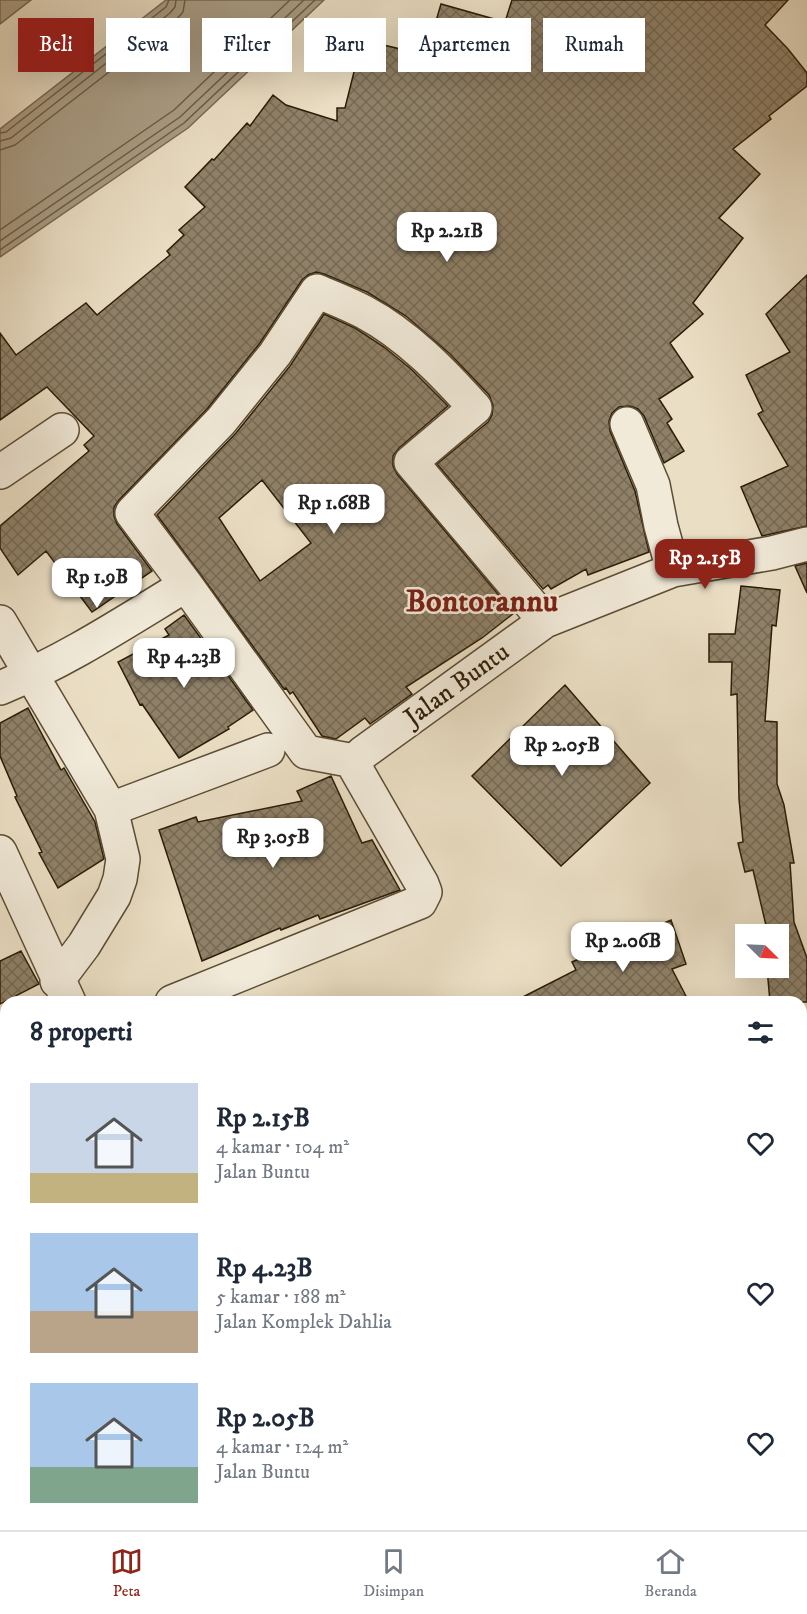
<!DOCTYPE html>
<html lang="id">
<head>
<meta charset="utf-8">
<style>
  body { margin:0; font-family:"IM FELL DW Pica",serif; background:#f2f2f3; color:#1f2937; height:100vh; display:flex; flex-direction:column; font-size:22px; white-space:nowrap }
  * { box-sizing:border-box; margin:0 }
  p { font-size:20px; color:#747a83 }
  .icon { flex:none; width:33px; height:33px; fill:none; stroke:currentColor; stroke-width:2; stroke-linecap:round; stroke-linejoin:round }
  .map { position:relative; flex:1; overflow:hidden }
  .details { position:absolute; left:0px; top:996px; width:807px; height:534px; display:flex; flex-direction:column; background:#fff; border-radius:18px 18px 0 0; box-shadow:0 6px 24px #0002 }
  .details>* { flex:none }
  .top-card { position:absolute; left:18px; top:18px; width:771px; height:54px; display:flex; gap:12px }
  .needle { width:39px; rotate:114deg }
  .fabs { position:absolute; left:735px; top:924px; display:grid; gap:12px }
  .fabs a { display:grid; place-items:center; width:54px; height:54px; border-radius:0px; background:#fff; box-shadow:0 6px 24px #0002; font-size:30px }
  .price { position:absolute; translate:-50% -51px; padding:0 14px; border-radius:12px; background:#fff; color:#222; font-size:20px; line-height:39px; filter:drop-shadow(0 2px 3px #0008) }
  .price::after { content:''; position:absolute; left:50%; top:36px; width:18px; height:14px; margin-left:-9px; background:inherit; clip-path:polygon(0 0,100% 0,50% 100%) }
  .price.active { background:#8f2418; color:#fff }
  ul { padding:0; list-style:none }
  li { display:flex; align-items:center; gap:18px; height:150px; padding:0 30px }
  li span { display:grid; place-items:center; flex:none; width:168px; height:120px; border-radius:0px; color:#555 }
  li>.icon { margin-inline-start:auto }
  span .icon { width:72px; height:72px; fill:#fffc; stroke-width:1 }
  li b { font-size:26px }
  h2 { display:flex; justify-content:space-between; align-items:center; height:72px; padding:0 30px; font-size:26px }
  .tag { padding:0 21px; border-radius:0px; background:#fff; box-shadow:0 6px 24px #0002; font-size:21px; line-height:54px }
  .tag.active { background:#8f2418; color:#fff }
  .menu { display:flex; justify-content:space-around; align-items:center; height:84px; border-top:2px solid #e0e1e3; background:#fff; font-size:16px; color:#747a83 }
  .menu a { display:grid; justify-items:center; gap:3px }
  .menu .active { color:#8f2418 }
  .map>svg:first-child { display:block }
  .water { fill:#a99c84; stroke:#776952; stroke-width:1.5 }
  .lines { fill:none; stroke-linecap:round; stroke-linejoin:round }
  .shore { stroke:#6a5c46; stroke-width:1.5 }
  .building { fill:url(#building-cross-hatch); stroke:#2c1d07; stroke-width:1.5; fill-rule:evenodd }
  .minor-casing { stroke:#5c4d36; stroke-width:36 }
  .minor { stroke:#f1ead9; stroke-width:33 }
  .labels { text-anchor:middle; dominant-baseline:central; stroke-width:5; stroke-linejoin:round; paint-order:stroke }
  .street-label { font-size:26px; fill:#2c1d07; stroke:#f1ead9 }
  .district-label { font-size:32px; font-weight:bold; fill:#7a1f14; stroke:#f1ead9 }
</style>
</head>
<body>
<div class="map">
<svg width="807" height="1530" viewBox="0 0 807 1530">
  <defs>
    <pattern id="building-cross-hatch" width="8" height="8" patternUnits="userSpaceOnUse" patternTransform="scale(1.5)"><rect width="8" height="8" fill="#8f8169"/><path d="M0 0l8 8M0 8l8-8" fill="none" stroke="#756954"/></pattern>
  </defs>
  <rect width="100%" height="100%" fill="#eadec4"/>
  <filter id="stains"><feTurbulence type="fractalNoise" baseFrequency=".00333" numOctaves="4"/><feColorMatrix values="0 0 0 0 .2 0 0 0 0 .09 0 0 0 0 .02 0 0 0 .5 -.17"/></filter>
  <radialGradient id="worn" r=".72"><stop offset=".6" stop-color="#630" stop-opacity="0"/><stop offset="1" stop-color="#630" stop-opacity=".3"/></radialGradient>
  <path class="water" d="M 0,0 L 31,0 L 0,24 Z
    M 166,0 L 324,0 L 188,128 L 0,257 L 0,129 Z"/>
  <g class="lines">
    <path class="shore" d="M 0,133 L 6,132 L 166,7 L 169,0
      M 0,141 L 11,138 L 170,13 L 175,7 L 176,0
      M 0,150 L 15,145 L 176,20 L 183,12 L 185,0
      M 0,230 L 174,110 L 290,0
      M 0,241 L 180,117 L 304,0
      M 0,250 L 184,123 L 315,0"/>
  </g>
  <path class="building" d="M 512,0 L 788,0 L 765,25 L 788,49 L 807,73 L 807,86 L 769,116 L 771,119 L 733,149 L 760,174 L 719,218 L 743,238 L 693,303 L 703,314 L 670,343 L 693,377 L 659,399 L 672,419 L 667,423 L 684,451 L 664,463 L 644,416 L 638,409 L 630,406 L 619,407 L 612,413 L 609,421 L 610,431 L 635,491 L 649,552 L 588,575 L 586,569 L 551,589 L 548,585 L 543,589 L 437,464 L 488,422 L 492,415 L 493,405 L 489,395 L 450,354 L 406,316 L 367,292 L 324,274 L 316,272 L 308,275 L 302,280 L 260,343 L 207,409 L 119,500 L 114,507 L 114,516 L 117,524 L 152,571 L 92,612 L 46,551 L 18,575 L 0,548 L 0,526 L 89,451 L 84,445 L 94,436 L 47,387 L 0,420 L 0,333 L 16,355 L 86,303 L 97,315 L 170,255 L 167,251 L 184,235 L 179,230 L 205,207 L 185,187 L 212,159 L 214,160 L 247,123 L 250,126 L 273,95 L 286,105 L 337,121 L 337,108 L 345,108 L 362,40 L 426,55 L 441,4 L 505,22 Z
    M 807,275 L 807,526 L 762,536 L 741,487 L 788,466 L 758,414 L 763,411 L 746,375 L 790,352 L 766,314 Z
    M 324,314 L 355,328 L 384,347 L 411,369 L 448,406 L 399,448 L 393,456 L 393,466 L 397,474 L 514,613 L 482,638 L 406,687 L 412,694 L 370,724 L 365,718 L 336,739 L 322,736 L 293,692 L 290,694 L 286,688 L 284,689 L 157,515 L 236,433 L 290,366 ZM 262,480 L 311,543 L 260,581 L 219,518 Z
    M 807,563 L 807,593 L 795,566 Z
    M 741,586 L 780,590 L 776,626 L 772,625 L 765,721 L 777,722 L 777,784 L 784,805 L 794,863 L 790,863 L 794,922 L 807,958 L 807,1002 L 770,1002 L 767,968 L 778,968 L 778,934 L 768,934 L 753,870 L 745,872 L 738,843 L 743,842 L 739,799 L 737,694 L 731,695 L 732,662 L 709,662 L 709,634 L 735,634 Z
    M 184,615 L 253,710 L 228,727 L 229,729 L 179,758 L 142,704 L 140,705 L 118,662 L 169,635 L 165,629 Z
    M 565,685 L 650,783 L 561,866 L 472,776 Z
    M 28,708 L 61,770 L 64,768 L 95,822 L 104,859 L 58,888 L 39,853 L 42,852 L 15,797 L 17,796 L 0,756 L 0,723 Z
    M 331,776 L 362,843 L 372,840 L 400,890 L 320,919 L 318,915 L 281,930 L 280,928 L 202,961 L 159,830 L 196,817 L 198,822 L 302,801 L 297,791 Z
    M 671,920 L 686,964 L 672,969 L 689,1002 L 513,1002 L 576,970 L 572,962 Z
    M 21,951 L 39,984 L 0,1004 L 0,961 Z"/>
  <g class="lines">
    <defs>
      <path id="minor" d="M 627,424 L 653,485 L 661,526 L 673,570
        M 0,472 L 62,430
        M 0,622 L 111,809 L 123,859 L 120,879 L 114,896 L 84,945 L 57,981
        M 0,688 C 66,661 125,622 186,585
        M 354,761 L 306,752 L 186,585 L 132,513 L 221,421 L 275,354 L 317,291 C 333,298 349,304 364,312 C 407,335 443,372 475,408 L 411,462 L 545,621
        M 111,809 L 268,750
        M 0,852 L 69,1002
        M 172,1002 L 420,902 L 425,892 L 422,884 L 356,769 L 354,761 L 364,752 L 545,621 L 673,570 L 772,553 L 807,544
        M 801,1304 L 807,1312
        M 0,1378 L 6,1376
        M 801,1416 L 807,1414
        M 328,1524 L 332,1530
        M 503,1530 L 518,1524"/>
    </defs>
    <use href="#minor" class="minor-casing"/>
    <use href="#minor" class="minor"/>
  </g>
  <g class="labels">
    <g class="street-label">
      <text transform="translate(457 685) rotate(-36)">Jalan Buntu</text>
    </g>
    <g class="district-label">
      <text x="482" y="602">Bontorannu</text>
    </g>
  </g>
  <rect width="100%" height="100%" filter="url(#stains)"/>
  <rect width="100%" height="100%" fill="url(#worn)"/>
</svg>
<div class="fabs">
<a><svg class="needle" viewBox="-14 -14 28 28"><path d="M0-13l5 13h-10z" fill="#e53935"/><path d="M0 13l5-13h-10z" fill="#747a83"/></svg></a>
</div>
<b class="price" style="left:447px;top:263px">Rp 2.21B</b>
<b class="price" style="left:334px;top:535px">Rp 1.68B</b>
<b class="price active" style="left:705px;top:590px">Rp 2.15B</b>
<b class="price" style="left:97px;top:609px">Rp 1.9B</b>
<b class="price" style="left:184px;top:689px">Rp 4.23B</b>
<b class="price" style="left:562px;top:777px">Rp 2.05B</b>
<b class="price" style="left:273px;top:869px">Rp 3.05B</b>
<b class="price" style="left:623px;top:973px">Rp 2.06B</b>
<div class="top-card">
<a class="tag active">Beli</a>
<a class="tag">Sewa</a>
<a class="tag">Filter</a>
<a class="tag">Baru</a>
<a class="tag">Apartemen</a>
<a class="tag">Rumah</a>
</div>
<section class="details">
<h2>8 properti<svg class="icon" aria-label="filters" viewBox="0 0 24 24"><path d="M4 7h16M4 17h16"/><circle cx="9" cy="7" r="2"/><circle cx="15" cy="17" r="2"/></svg></h2>
<ul>
<li><span style="background:linear-gradient(#c9d6e8 75%,#c2b280 0)"><svg class="icon" aria-label="home" viewBox="0 0 24 24"><path d="M3 11l9-7 9 7M6 9v11h12V9"/></svg></span><div><b>Rp 2.15B</b><p>4 kamar · 104 m²</p><p>Jalan Buntu</p></div><svg class="icon" aria-label="heart" viewBox="0 0 24 24"><path d="M12 20l-8-8c-3-5 5-10 8-4 3-6 11-1 8 4z"/></svg></li>
<li><span style="background:linear-gradient(#a9c7e8 65%,#b9a48a 0)"><svg class="icon" aria-label="home" viewBox="0 0 24 24"><path d="M3 11l9-7 9 7M6 9v11h12V9"/></svg></span><div><b>Rp 4.23B</b><p>5 kamar · 188 m²</p><p>Jalan Komplek Dahlia</p></div><svg class="icon" aria-label="heart" viewBox="0 0 24 24"><path d="M12 20l-8-8c-3-5 5-10 8-4 3-6 11-1 8 4z"/></svg></li>
<li><span style="background:linear-gradient(#a9c7e8 70%,#7fa58c 0)"><svg class="icon" aria-label="home" viewBox="0 0 24 24"><path d="M3 11l9-7 9 7M6 9v11h12V9"/></svg></span><div><b>Rp 2.05B</b><p>4 kamar · 124 m²</p><p>Jalan Buntu</p></div><svg class="icon" aria-label="heart" viewBox="0 0 24 24"><path d="M12 20l-8-8c-3-5 5-10 8-4 3-6 11-1 8 4z"/></svg></li>
</ul>
</section>
</div>
<nav class="menu">
<a class="active"><svg class="icon" aria-label="map" viewBox="0 0 24 24"><path d="M3 6l6-2 6 2 6-2v14l-6 2-6-2-6 2zM9 4v14M15 6v14"/></svg>Peta</a>
<a><svg class="icon" aria-label="saved" viewBox="0 0 24 24"><path d="M7 4h10v16l-5-4-5 4z"/></svg>Disimpan</a>
<a><svg class="icon" aria-label="home" viewBox="0 0 24 24"><path d="M3 11l9-7 9 7M6 9v11h12V9"/></svg>Beranda</a>
</nav>
</body>
</html>
